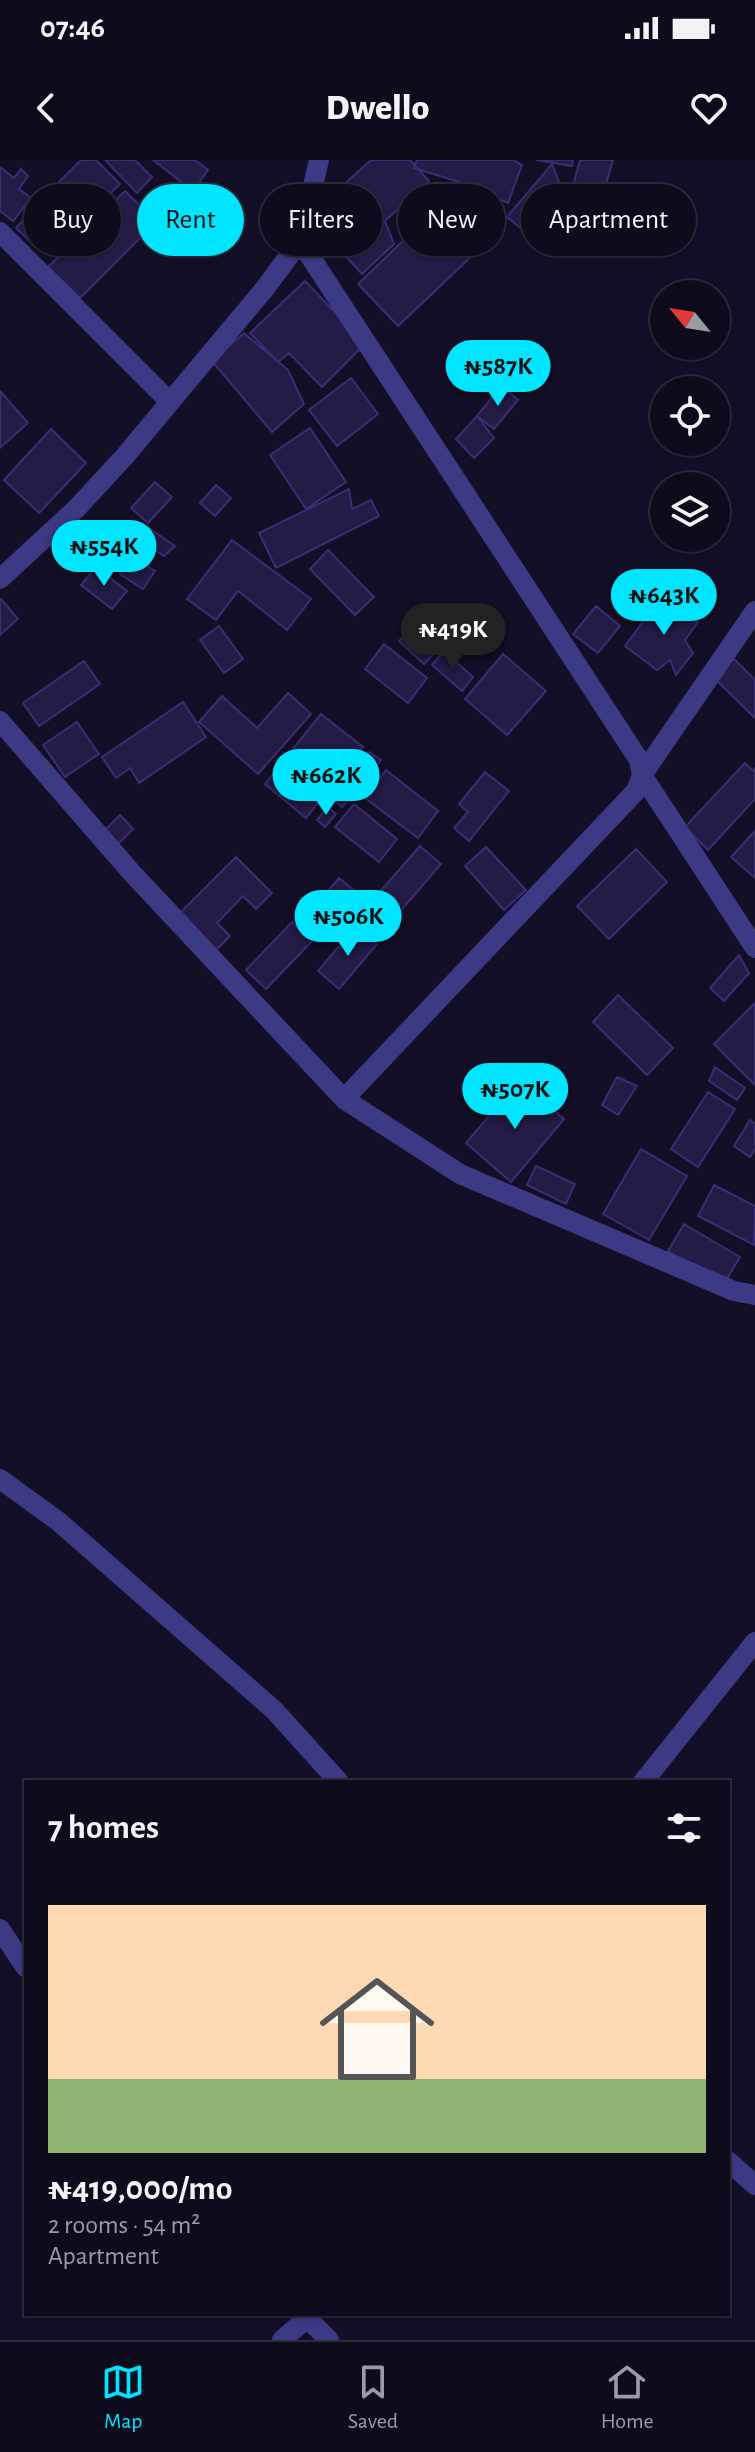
<!DOCTYPE html>
<html lang="en">
<head>
<meta charset="utf-8">
<style>
  body { margin:0; font-family:"Alegreya Sans",sans-serif; background:#1c1929; color:#f1f3f6; height:100vh; display:flex; flex-direction:column; font-size:30px; white-space:nowrap }
  * { box-sizing:border-box; margin:0 }
  p { font-size:26px; color:#9b9ba3 }
  .icon { flex:none; width:44px; height:44px; fill:none; stroke:currentColor; stroke-width:2; stroke-linecap:round; stroke-linejoin:round }
  .map { position:relative; flex:1; overflow:hidden }
  .side { position:absolute; left:24px; top:1620px; width:706px; height:536px; display:flex; flex-direction:column; background:#0e0b1c; border-radius:0px; box-shadow:0 2px 6px #0004,0 0 0 2px #2e2b3b }
  .side>* { flex:none }
  .guide { position:absolute; left:24px; top:24px; width:708px; height:72px; display:flex; gap:16px }
  .needle { width:52px; rotate:300deg }
  .buttons { position:absolute; left:650px; top:120px; display:grid; gap:16px }
  .buttons a { display:grid; place-items:center; width:80px; height:80px; border-radius:50%; background:#0e0b1c; box-shadow:0 2px 6px #0004,0 0 0 2px #2e2b3b; font-size:40px }
  .price { position:absolute; translate:-50% -68px; padding:0 18px; border-radius:28px; background:#00e5ff; color:#111; font-size:26px; line-height:52px; filter:drop-shadow(0 2px 4px #0008) }
  .price::after { content:''; position:absolute; left:50%; top:48px; width:24px; height:18px; margin-left:-12px; background:inherit; clip-path:polygon(0 0,100% 0,50% 100%) }
  .price.current { background:#222; color:#fff }
  ul { padding:0; list-style:none }
  li { display:grid; align-content:center; gap:16px; height:424px; padding:0 24px }
  li span { display:grid; place-items:center; height:248px; border-radius:0px; color:#555 }
  li>.icon { margin-inline-start:auto }
  span .icon { width:144px; height:144px; fill:#fffc; stroke-width:1 }
  li b { font-size:34px }
  h2 { display:flex; justify-content:space-between; align-items:center; height:96px; padding:0 24px; font-size:34px }
  .tag { padding:0 28px; border-radius:36px; background:#0e0b1c; box-shadow:0 2px 6px #0004,0 0 0 2px #2e2b3b; font-size:28px; line-height:72px }
  .tag.current { background:#00e5ff; color:#111 }
  .status { display:flex; justify-content:space-between; align-items:center; height:56px; padding:0 40px; background:#0e0b1c; direction:ltr }
  .status svg { height:22px; fill:currentColor }
  header { display:flex; justify-content:space-between; align-items:center; height:104px; padding:0 24px; background:#0e0b1c; font-size:36px; font-weight:800 }
  .menu { display:flex; justify-content:space-around; align-items:center; height:112px; border-top:2px solid #2e2b3b; background:#0e0b1c; font-size:22px; color:#9b9ba3 }
  .menu a { display:grid; justify-items:center; gap:4px }
  .menu .current { color:#00e5ff }
  .map>svg:first-child { display:block }
  .building { fill:#241b47; stroke:#3b2d73; stroke-width:2 }
  .lines { fill:none; stroke-linecap:round; stroke-linejoin:round }
  .minor { stroke:#3d3a85; stroke-width:20 }
</style>
</head>
<body>
<div class="status"><b>07:46</b><svg viewBox="0 0 49 12"><path d="M0 12V9h3v3zM5 12V6h3v6zM10 12V3h3v9zM15 12V0h3v12zM26 1h20v11H26zM47 4h2v5h-2z"/></svg></div>
<header><svg class="icon" aria-label="back" viewBox="0 0 24 24"><path d="M15 5l-7 7 7 7"/></svg>Dwello<svg class="icon" aria-label="heart" viewBox="0 0 24 24"><path d="M12 20l-8-8c-3-5 5-10 8-4 3-6 11-1 8 4z"/></svg></header>
<div class="map">
<svg width="755" height="2180" viewBox="0 0 755 2180">
  <rect width="100%" height="100%" fill="#130f26"/>
  <path class="building" d="M 81,0 L 96,0 L 120,24 L 69,74 L 38,43 Z
    M 105,0 L 135,0 L 152,17 L 137,33 Z
    M 153,0 L 195,0 L 208,10 L 193,31 Z
    M 371,0 L 410,0 L 429,21 L 385,61 L 394,84 L 362,114 L 309,56 Z
    M 417,0 L 513,0 L 522,5 L 508,43 L 456,21 L 414,8 Z
    M 536,0 L 573,0 L 572,6 Z
    M 580,0 L 613,0 L 600,45 L 570,37 Z
    M 552,4 L 566,40 L 530,76 L 507,57 Z
    M 0,7 L 14,18 L 21,9 L 28,16 L 19,29 L 31,38 L 13,61 L 0,51 Z
    M 456,21 L 499,57 L 484,74 L 441,38 Z
    M 125,31 L 156,62 L 80,138 L 48,107 Z
    M 602,39 L 666,77 L 655,96 L 598,61 Z
    M 566,40 L 597,73 L 578,91 L 547,59 Z
    M 37,45 L 56,63 L 35,86 L 16,68 Z
    M 435,50 L 476,92 L 398,166 L 358,124 Z
    M 305,121 L 365,184 L 322,227 L 289,193 L 278,202 L 250,173 Z
    M 244,173 L 288,210 L 304,244 L 272,272 L 212,201 Z
    M 351,218 L 378,254 L 337,286 L 309,250 Z
    M 501,226 L 518,240 L 494,269 L 477,256 Z
    M 0,231 L 28,263 L 0,288 Z
    M 477,256 L 494,278 L 474,298 L 456,279 Z
    M 310,268 L 346,322 L 306,349 L 270,295 Z
    M 51,269 L 86,303 L 39,353 L 4,320 Z
    M 155,322 L 172,337 L 148,363 L 131,348 Z
    M 216,325 L 231,338 L 215,356 L 200,343 Z
    M 349,329 L 352,349 L 371,340 L 379,356 L 276,408 L 259,373 Z
    M 149,368 L 175,386 L 164,396 L 143,382 Z
    M 232,380 L 311,439 L 287,470 L 238,431 L 216,460 L 187,439 Z
    M 328,390 L 374,437 L 355,455 L 310,409 Z
    M 132,396 L 155,411 L 143,429 L 120,414 Z
    M 96,407 L 127,431 L 112,449 L 81,425 Z
    M 662,436 L 698,462 L 685,480 L 693,493 L 676,515 L 670,500 L 657,510 L 625,486 Z
    M 1,439 L 18,459 L 0,475 L 0,440 Z
    M 596,446 L 620,466 L 598,493 L 573,474 Z
    M 219,466 L 243,499 L 224,513 L 200,480 Z
    M 414,466 L 439,488 L 424,504 L 399,481 Z
    M 384,484 L 427,518 L 408,543 L 365,509 Z
    M 444,491 L 473,517 L 462,531 L 432,505 Z
    M 503,494 L 546,531 L 507,575 L 465,539 Z
    M 731,496 L 755,520 L 755,558 L 712,516 Z
    M 84,501 L 100,524 L 39,566 L 23,543 Z
    M 288,533 L 311,554 L 258,614 L 199,562 L 222,536 L 257,568 Z
    M 183,542 L 206,577 L 139,623 L 130,608 L 116,618 L 102,597 Z
    M 321,554 L 363,587 L 306,658 L 265,624 Z
    M 77,562 L 99,594 L 65,617 L 43,585 Z
    M 370,592 L 381,600 L 368,616 L 358,607 Z
    M 745,603 L 753,611 L 755,608 L 755,639 L 708,690 L 685,667 Z
    M 386,610 L 438,651 L 418,678 L 365,638 Z
    M 485,612 L 509,631 L 469,681 L 454,668 L 468,652 L 459,644 Z
    M 354,614 L 363,622 L 342,647 L 333,639 Z
    M 354,644 L 397,679 L 379,702 L 335,667 Z
    M 328,647 L 336,654 L 325,667 L 317,660 Z
    M 120,655 L 133,669 L 117,685 L 104,671 Z
    M 755,671 L 755,718 L 731,697 Z
    M 420,686 L 441,704 L 378,777 L 357,758 Z
    M 486,687 L 526,730 L 504,750 L 465,706 Z
    M 636,689 L 667,722 L 609,779 L 577,746 Z
    M 236,697 L 272,733 L 256,749 L 243,736 L 217,763 L 230,776 L 216,790 L 179,754 Z
    M 339,718 L 363,738 L 328,780 L 304,760 Z
    M 292,762 L 312,781 L 266,829 L 246,810 Z
    M 356,766 L 377,784 L 339,829 L 318,811 Z
    M 739,795 L 749,813 L 724,841 L 710,828 Z
    M 618,835 L 673,888 L 647,915 L 593,862 Z
    M 755,843 L 755,925 L 714,884 Z
    M 715,907 L 745,928 L 737,940 L 709,921 Z
    M 617,917 L 637,926 L 618,955 L 602,945 Z
    M 519,921 L 564,959 L 511,1022 L 466,983 Z
    M 708,932 L 735,949 L 698,1007 L 671,989 Z
    M 750,960 L 755,964 L 755,989 L 750,997 L 734,986 Z
    M 641,989 L 687,1016 L 649,1080 L 603,1054 Z
    M 536,1006 L 575,1024 L 566,1044 L 527,1025 Z
    M 714,1025 L 755,1046 L 754,1085 L 698,1056 Z
    M 684,1064 L 740,1097 L 723,1125 L 668,1091 Z"/>
  <g class="lines">
    <path class="minor" d="M 0,72 L 170,242
      M 300,81 L 639,600 L 642,615 L 755,788
      M 0,419 L 76,349 L 125,296 L 266,127 L 300,81 L 319,0
      M 0,561 L 132,713 L 344,939 L 460,1014 L 734,1131 L 755,1135
      M 344,939 L 636,631 L 642,615 L 755,451
      M 0,1319 L 58,1361 L 274,1550 L 339,1622
      M 643,1622 L 755,1482
      M 0,1769 L 26,1808
      M 728,2001 L 755,2025
      M 307,2158 L 329,2180
      M 282,2180 L 307,2158 L 308,2154"/>
  </g>
</svg>
<div class="buttons">
<a><svg class="needle" viewBox="-14 -14 28 28"><path d="M0-13l5 13h-10z" fill="#e53935"/><path d="M0 13l5-13h-10z" fill="#9b9ba3"/></svg></a>
<a><svg class="icon" aria-label="locate" viewBox="0 0 24 24"><circle cx="12" cy="12" r="6"/><path d="M12 2v4M12 18v4M2 12h4M18 12h4"/></svg></a>
<a><svg class="icon" aria-label="layers" viewBox="0 0 24 24"><path d="M12 4l9 5-9 5-9-5zM3 14l9 5 9-5"/></svg></a>
</div>
<b class="price" style="left:498px;top:248px">₦587K</b>
<b class="price" style="left:104px;top:428px">₦554K</b>
<b class="price" style="left:664px;top:477px">₦643K</b>
<b class="price current" style="left:453px;top:511px">₦419K</b>
<b class="price" style="left:326px;top:657px">₦662K</b>
<b class="price" style="left:348px;top:798px">₦506K</b>
<b class="price" style="left:515px;top:971px">₦507K</b>
<div class="guide">
<a class="tag">Buy</a>
<a class="tag current">Rent</a>
<a class="tag">Filters</a>
<a class="tag">New</a>
<a class="tag">Apartment</a>
</div>
<section class="side">
<h2>7 homes<svg class="icon" aria-label="filters" viewBox="0 0 24 24"><path d="M4 7h16M4 17h16"/><circle cx="9" cy="7" r="2"/><circle cx="15" cy="17" r="2"/></svg></h2>
<ul>
<li><span style="background:linear-gradient(#ffd9b3 70%,#8fb573 0)"><svg class="icon" aria-label="home" viewBox="0 0 24 24"><path d="M3 11l9-7 9 7M6 9v11h12V9"/></svg></span><div><b>₦419,000/mo</b><p>2 rooms · 54 m²</p><p>Apartment</p></div></li>
</ul>
</section>
</div>
<nav class="menu">
<a class="current"><svg class="icon" aria-label="map" viewBox="0 0 24 24"><path d="M3 6l6-2 6 2 6-2v14l-6 2-6-2-6 2zM9 4v14M15 6v14"/></svg>Map</a>
<a><svg class="icon" aria-label="saved" viewBox="0 0 24 24"><path d="M7 4h10v16l-5-4-5 4z"/></svg>Saved</a>
<a><svg class="icon" aria-label="home" viewBox="0 0 24 24"><path d="M3 11l9-7 9 7M6 9v11h12V9"/></svg>Home</a>
</nav>
</body>
</html>
